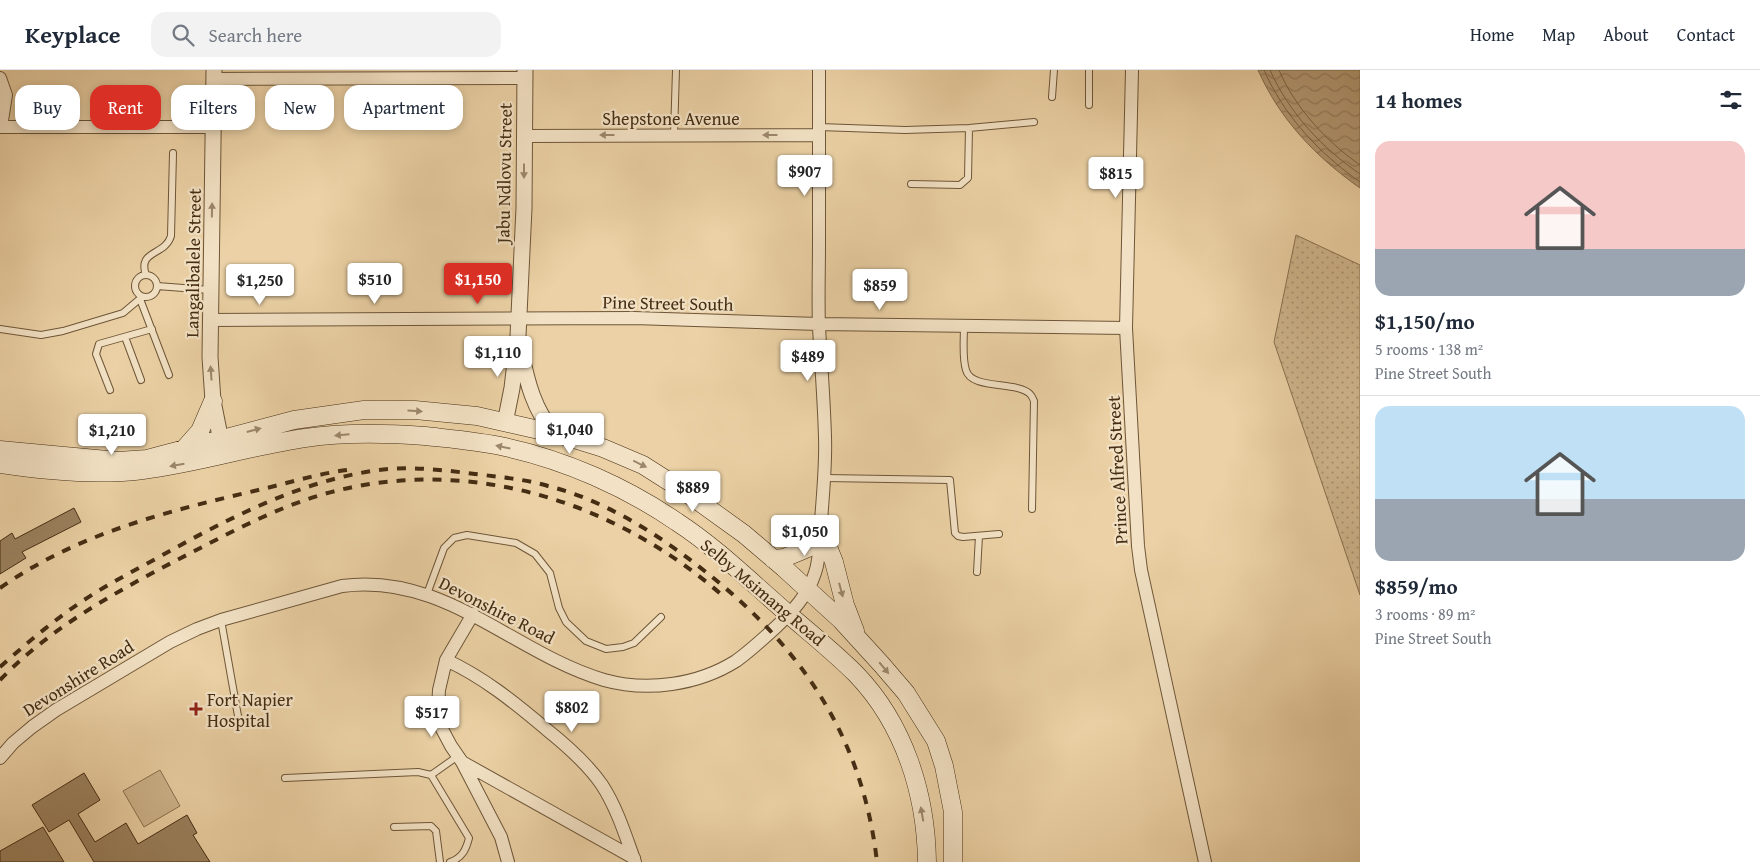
<!DOCTYPE html>
<html lang="en">
<head>
<meta charset="utf-8">
<style>
  body { margin:0; font-family:"Gentium Book Plus",serif; background:#f2f2f3; color:#1f2937; height:100vh; display:flex; flex-direction:column; font-size:19px; white-space:nowrap }
  * { box-sizing:border-box; margin:0 }
  p { font-size:16px; color:#747a83 }
  .icon { flex:none; width:28px; height:28px; fill:none; stroke:currentColor; stroke-width:2; stroke-linecap:round; stroke-linejoin:round }
  .map { position:relative; flex:1; overflow:hidden }
  .sheet { display:flex; flex-direction:column; background:#fff; width:400px }
  .sheet>* { flex:none }
  .top-card { position:absolute; left:15px; top:15px; width:475px; height:45px; display:flex; gap:10px }
  .price { position:absolute; translate:-50% -42px; padding:0 11px; border-radius:5px; background:#fff; color:#222; font-size:16px; line-height:32px; filter:drop-shadow(0 1px 2px #0008) }
  .price::after { content:''; position:absolute; left:50%; top:30px; width:15px; height:11px; margin-left:-8px; background:inherit; clip-path:polygon(0 0,100% 0,50% 100%) }
  .price.current { background:#d93025; color:#fff }
  ul { padding:0; list-style:none }
  li { display:grid; align-content:center; gap:10px; height:265px; padding:0 15px }
  li+li { border-top:1px solid #e0e1e3 }
  li span { display:grid; place-items:center; height:155px; border-radius:15px; color:#555 }
  li>.icon { margin-inline-start:auto }
  span .icon { width:90px; height:90px; fill:#fffc; stroke-width:1 }
  li b { font-size:21px }
  h2 { display:flex; justify-content:space-between; align-items:center; height:60px; padding:0 15px; font-size:21px }
  .tag { padding:0 18px; border-radius:15px; background:#fff; box-shadow:0 2px 8px #0003; font-size:18px; line-height:45px }
  .tag.current { background:#d93025; color:#fff }
  header { display:flex; align-items:center; gap:30px; box-sizing:border-box; height:70px; padding:0 25px; background:#fff; border-bottom:1px solid #e0e1e3 }
  header strong { font-size:24px }
  nav { display:flex; gap:28px; margin-inline-start:auto; font-size:18px }
  .search { width:350px; height:45px; background:#f2f2f3; display:flex; align-items:center; gap:12px; box-sizing:border-box; padding:0 18px; border-radius:15px; color:#747a83; font-size:19px }
  main { display:flex; flex:1; min-height:0 }
  .map>svg:first-child { display:block }
  .green { fill:url(#green-dots); stroke:#8a7150 }
  .pitch { fill:#cfb58c; stroke:#8a7150 }
  .water { fill:url(#water-waves); stroke:#876e4d }
  .lines { fill:none; stroke-linecap:round; stroke-linejoin:round }
  .shore { stroke:#7c6343; stroke-width:1 }
  .building { fill:#9b825f; stroke:#452d13 }
  .service-casing { stroke:#6e5638; stroke-width:8 }
  .minor-casing { stroke:#6e5638; stroke-width:14 }
  .tertiary-casing { stroke:#6e5638; stroke-width:17 }
  .secondary-casing { stroke:#452d13; stroke-width:19 }
  .service { stroke:#f2e1c4; stroke-width:6 }
  .minor { stroke:#f2e1c4; stroke-width:12 }
  .tertiary { stroke:#f2e1c4; stroke-width:15 }
  .secondary { stroke:#f2e1c4; stroke-width:18 }
  .rail { stroke:#452d13; stroke-width:4; stroke-dasharray:9 9; stroke-linecap:butt }
  .oneway { fill:#9c876c }
  .poi-dot { fill:#8f2418; stroke:#f2e1c4; stroke-width:2 }
  .labels { text-anchor:middle; dominant-baseline:central; stroke-width:4.5; stroke-linejoin:round; paint-order:stroke }
  .street-label { font-size:18px; fill:#452d13; stroke:#f2e1c4 }
  .poi-label { font-size:18px; fill:#452d13; stroke:#f2e1c4; text-anchor:start }
</style>
</head>
<body>
<header>
<strong>Keyplace</strong>
<div class="search"><svg class="icon" aria-label="search" viewBox="0 0 24 24"><circle cx="10" cy="10" r="6"/><path d="M15 15l6 6"/></svg>Search here</div>
<nav><a>Home</a><a>Map</a><a>About</a><a>Contact</a></nav>
</header>
<main>
<div class="map">
<svg width="1360" height="792" viewBox="0 0 1360 792">
  <defs>
    <pattern id="green-dots" width="8" height="8" patternUnits="userSpaceOnUse" patternTransform="scale(1.25)"><rect width="8" height="8" fill="#cfb58c"/><path d="M2 2h.1M6 6h.1" fill="none" stroke="#aa9471" stroke-width="1.8" stroke-linecap="round"/></pattern>
    <pattern id="water-waves" width="16" height="10" patternUnits="userSpaceOnUse" patternTransform="scale(1.25)"><rect width="16" height="10" fill="#b39973"/><path d="M0 5q4-4 8 0t8 0" fill="none" stroke="#937d5d"/></pattern>
  </defs>
  <rect width="100%" height="100%" fill="#ebd1a5"/>
  <filter id="stains"><feTurbulence type="fractalNoise" baseFrequency=".004" numOctaves="4"/><feColorMatrix values="0 0 0 0 .2 0 0 0 0 .09 0 0 0 0 .02 0 0 0 .5 -.17"/></filter>
  <radialGradient id="worn" r=".72"><stop offset=".6" stop-color="#630" stop-opacity="0"/><stop offset="1" stop-color="#630" stop-opacity=".3"/></radialGradient>
  <path class="green" d="M 1296,165 L 1360,195 L 1360,525 L 1274,272 Z"/>
  <path class="pitch" d="M 160,700 L 180,736 L 144,757 L 123,721 Z"/>
  <path class="water" d="M 1258,0 L 1360,0 L 1360,118 C 1316,87 1280,50 1258,0 Z"/>
  <g class="lines">
    <path class="shore" d="M 1264,0 C 1284,46 1319,83 1360,112
      M 1270,0 C 1289,43 1322,78 1360,104
      M 1279,0 C 1295,38 1327,72 1360,95"/>
  </g>
  <path class="building" d="M 74,438 L 81,452 L 22,482 L 26,488 L 0,504 L 0,471 L 12,463 L 15,469 Z
    M 84,703 L 100,730 L 78,744 L 95,772 L 126,753 L 138,774 L 187,745 L 197,763 L 193,765 L 210,792 L 94,792 L 69,750 L 49,762 L 32,735 Z
    M 43,757 L 64,792 L 0,792 L 0,781 Z"/>
  <g class="lines">
    <defs>
      <path id="service" d="M 1089,0 L 1089,35
        M 1052,27 L 1054,0
        M 819,57 L 905,60 L 969,58 L 1034,52
        M 674,65 L 676,0
        M 911,114 L 960,115 L 968,108 L 969,58
        M 146,205 C 137,180 165,186 171,166 L 173,83
        M135 216a11 11 0 1 1 22 0a11 11 0 1 1-22 0Z
        M 157,216 L 210,220
        M 140,229 L 169,305
        M 964,256 C 964,270 962,287 966,300 C 971,320 1017,311 1030,324 C 1032,326 1033,329 1034,331 L 1032,439
        M 0,259 L 41,265 L 63,261 L 123,243 L 142,227
        M 125,267 L 141,310
        M 110,320 L 96,284 L 99,274 L 152,259
        M 825,408 L 950,410 L 955,463 L 958,466 L 963,467 L 999,464
        M 977,502 L 979,466
        M 427,524 L 444,478 L 454,468 L 467,465 L 516,473 L 535,484 L 550,503 L 559,538 L 566,552 L 586,571 L 606,579 L 623,577 L 634,573 L 661,547
        M 221,550 L 238,646
        M 431,705 L 458,686
        M 285,708 L 418,702 L 431,705 L 469,768 C 466,780 462,788 450,792
        M 394,757 L 431,756 L 436,761 L 440,792"/>
      <path id="minor" d="M 1132,0 L 1126,258 L 1138,476 L 1141,500 L 1205,792
        M 0,8 L 6,25 L 1,57
        M 215,9 L 525,8
        M 0,57 L 214,57
        M 524,66 L 819,65
        M 209,250 L 634,248 L 819,254 L 1126,258
        M 473,544 L 446,590 L 439,620 L 438,639 L 442,659 L 451,676 L 462,692 L 501,767 L 508,792
        M 446,590 C 483,607 514,632 546,659 C 566,675 587,693 602,715 C 617,738 626,767 635,792
        M 0,688 L 13,673 L 32,657 L 56,640 L 170,572 L 197,559 L 221,550 L 342,516 C 444,502 513,583 604,610 C 647,622 698,615 736,591 C 750,581 763,569 776,557 C 792,542 808,525 815,503 C 821,486 819,468 821,451 C 823,423 826,395 825,367 C 824,330 821,294 819,257 C 818,229 819,201 819,173 C 819,115 819,58 819,0
        M 462,692 L 634,788"/>
      <path id="tertiary" d="M 214,0 L 210,287 L 213,331 L 223,381
        M 521,282 C 527,312 534,340 554,363
        M 505,353 L 512,318 L 518,266 L 524,138 L 525,0"/>
      <path id="secondary" d="M 184,379 L 200,361 L 213,331
        M 0,380 L 118,391 L 147,389 L 294,350 L 364,340 L 415,340 L 477,346 L 561,365 L 603,378 L 643,395 L 687,423 L 744,464 L 784,498 L 841,550 L 882,595 L 906,623 L 936,671 L 944,696 L 953,742 L 953,792
        M 0,394 C 46,401 96,406 143,400 C 198,393 251,376 305,368 C 345,362 386,363 425,366 C 452,369 478,371 505,377 C 565,390 626,417 677,452 C 717,478 751,512 787,543 C 810,563 834,582 856,604 C 904,654 926,723 927,792
        M 820,457 L 834,492 L 845,535 L 855,561
        M 773,489 L 784,488 L 820,473"/>
    </defs>
    <use href="#service" class="service-casing"/>
    <use href="#minor" class="minor-casing"/>
    <use href="#tertiary" class="tertiary-casing"/>
    <use href="#secondary" class="secondary-casing"/>
    <use href="#service" class="service"/>
    <use href="#minor" class="minor"/>
    <use href="#tertiary" class="tertiary"/>
    <use href="#secondary" class="secondary"/>
    <path class="rail" d="M 0,518 C 77,464 164,442 254,421 C 285,414 316,404 347,400
      M 0,597 C 27,573 54,550 84,530 C 111,512 140,498 168,482 C 233,446 304,410 379,400 C 411,396 443,400 475,404 C 500,407 524,409 548,416 C 600,429 650,459 693,492 C 796,570 862,661 877,792
      M 0,610 C 50,558 114,523 177,490 C 224,466 272,439 324,424 C 466,384 613,430 722,525"/>
  </g>
  <defs><path id="oneway-solid" d="M-6-.8H1V-3.2L6.5 0L1 3.2V.8H-6Z" transform="scale(1.25)"/></defs>
  <g class="oneway">
    <use href="#oneway-solid" transform="translate(607 65) rotate(180)"/>
    <use href="#oneway-solid" transform="translate(770 65) rotate(180)"/>
    <use href="#oneway-solid" transform="translate(524 101) rotate(90)"/>
    <use href="#oneway-solid" transform="translate(212 140) rotate(-89)"/>
    <use href="#oneway-solid" transform="translate(211 303) rotate(-94)"/>
    <use href="#oneway-solid" transform="translate(415 341) rotate(3)"/>
    <use href="#oneway-solid" transform="translate(254 360) rotate(-15)"/>
    <use href="#oneway-solid" transform="translate(342 365) rotate(175)"/>
    <use href="#oneway-solid" transform="translate(503 377) rotate(-168)"/>
    <use href="#oneway-solid" transform="translate(640 394) rotate(26)"/>
    <use href="#oneway-solid" transform="translate(177 395) rotate(170)"/>
    <use href="#oneway-solid" transform="translate(841 520) rotate(75)"/>
    <use href="#oneway-solid" transform="translate(884 598) rotate(50)"/>
    <use href="#oneway-solid" transform="translate(922 744) rotate(-100)"/>
  </g>
  <path class="poi-dot" d="M193.5 631.5h5v5h5v5h-5v5h-5v-5h-5v-5h5z"/>
  <g class="labels">
    <g class="street-label">
      <text x="671" y="48">Shepstone Avenue</text>
      <text transform="translate(504 103) rotate(-89)">Jabu Ndlovu Street</text>
      <text transform="translate(193 193) rotate(-89)">Langalibalele Street</text>
      <text transform="translate(668 233) rotate(1)">Pine Street South</text>
      <text transform="translate(1117 400) rotate(-93)">Prince Alfred Street</text>
      <text transform="translate(763 522) rotate(40)">Selby Msimang Road</text>
      <text transform="translate(497 540) rotate(27)">Devonshire Road</text>
      <text transform="translate(78 608) rotate(-32)">Devonshire Road</text>
    </g>
    <g class="poi-label">
      <text x="207" y="629">Fort Napier<tspan x="207" dy="21">Hospital</tspan></text>
    </g>
  </g>
  <rect width="100%" height="100%" filter="url(#stains)"/>
  <rect width="100%" height="100%" fill="url(#worn)"/>
</svg>
<b class="price" style="left:805px;top:127px">$907</b>
<b class="price" style="left:1116px;top:129px">$815</b>
<b class="price" style="left:375px;top:235px">$510</b>
<b class="price current" style="left:478px;top:235px">$1,150</b>
<b class="price" style="left:260px;top:236px">$1,250</b>
<b class="price" style="left:880px;top:241px">$859</b>
<b class="price" style="left:498px;top:308px">$1,110</b>
<b class="price" style="left:808px;top:312px">$489</b>
<b class="price" style="left:570px;top:385px">$1,040</b>
<b class="price" style="left:112px;top:386px">$1,210</b>
<b class="price" style="left:693px;top:443px">$889</b>
<b class="price" style="left:805px;top:487px">$1,050</b>
<b class="price" style="left:572px;top:663px">$802</b>
<b class="price" style="left:432px;top:668px">$517</b>
<div class="top-card">
<a class="tag">Buy</a>
<a class="tag current">Rent</a>
<a class="tag">Filters</a>
<a class="tag">New</a>
<a class="tag">Apartment</a>
</div>
</div>
<section class="sheet">
<h2>14 homes<svg class="icon" aria-label="filters" viewBox="0 0 24 24"><path d="M4 7h16M4 17h16"/><circle cx="9" cy="7" r="2"/><circle cx="15" cy="17" r="2"/></svg></h2>
<ul>
<li><span style="background:linear-gradient(#f6c9c9 70%,#9aa5b1 0)"><svg class="icon" aria-label="home" viewBox="0 0 24 24"><path d="M3 11l9-7 9 7M6 9v11h12V9"/></svg></span><div><b>$1,150/mo</b><p>5 rooms · 138 m²</p><p>Pine Street South</p></div></li>
<li><span style="background:linear-gradient(#bfe0f5 60%,#9aa5b1 0)"><svg class="icon" aria-label="home" viewBox="0 0 24 24"><path d="M3 11l9-7 9 7M6 9v11h12V9"/></svg></span><div><b>$859/mo</b><p>3 rooms · 89 m²</p><p>Pine Street South</p></div></li>
</ul>
</section>
</main>
</body>
</html>
